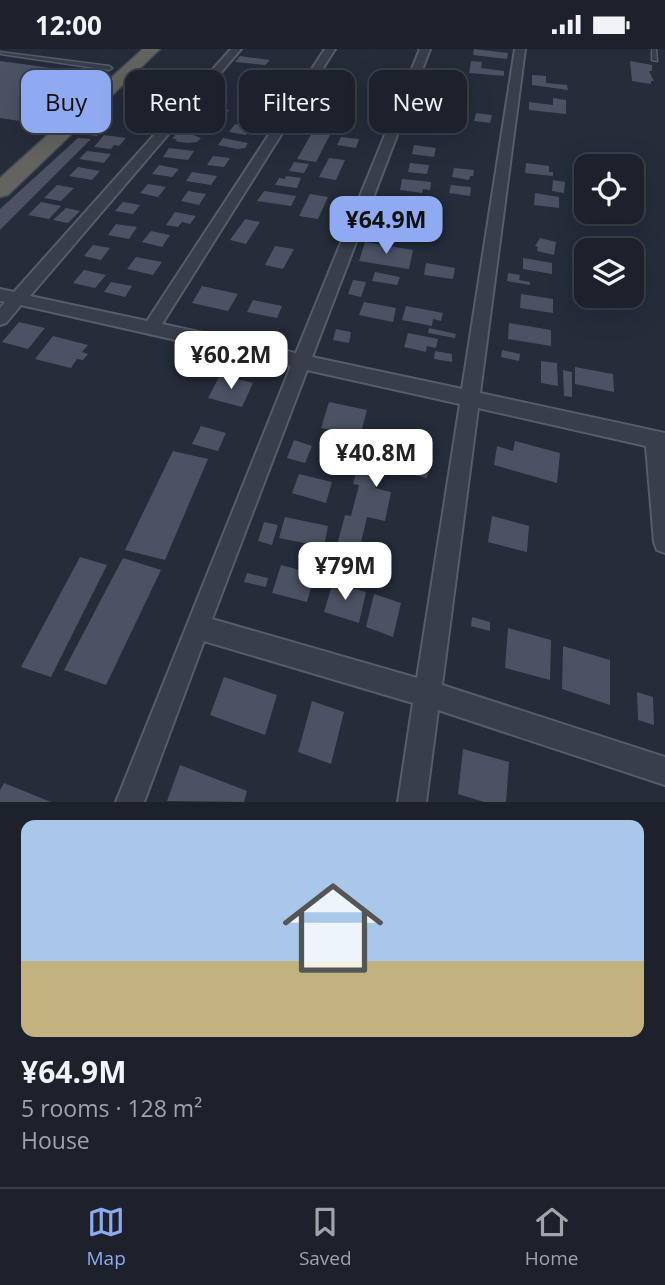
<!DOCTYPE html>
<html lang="en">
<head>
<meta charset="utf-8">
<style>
  body { margin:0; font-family:"Open Sans",sans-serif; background:#292e38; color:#f1f3f6; height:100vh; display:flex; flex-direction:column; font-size:26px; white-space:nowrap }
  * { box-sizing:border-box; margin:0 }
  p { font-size:23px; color:#a0a3a9 }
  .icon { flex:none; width:38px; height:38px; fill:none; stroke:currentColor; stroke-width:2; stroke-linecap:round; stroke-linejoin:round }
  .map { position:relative; height:753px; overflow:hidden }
  .panel { display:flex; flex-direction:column; background:#1c212c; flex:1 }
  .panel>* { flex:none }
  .banner { position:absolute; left:21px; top:21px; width:623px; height:63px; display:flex; gap:14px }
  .fabs { position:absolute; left:574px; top:105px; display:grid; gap:14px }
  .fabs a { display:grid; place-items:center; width:70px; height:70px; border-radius:14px; background:#1c212c; box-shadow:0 7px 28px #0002,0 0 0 2px #3a3e48; font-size:35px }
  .price { position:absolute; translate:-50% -60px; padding:0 16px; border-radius:14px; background:#fff; color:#222; font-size:23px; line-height:46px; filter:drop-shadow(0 2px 4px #0008) }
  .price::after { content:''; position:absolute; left:50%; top:42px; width:21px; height:16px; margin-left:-10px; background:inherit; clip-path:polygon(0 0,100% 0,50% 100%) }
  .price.selected { background:#8faaf0; color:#111 }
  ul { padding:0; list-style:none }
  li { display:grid; align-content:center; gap:14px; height:371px; padding:0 21px }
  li+li { border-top:2px solid #3a3e48 }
  li span { display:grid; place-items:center; height:217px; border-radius:14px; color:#555 }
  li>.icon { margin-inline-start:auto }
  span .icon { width:126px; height:126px; fill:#fffc; stroke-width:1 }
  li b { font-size:30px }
  .chip { padding:0 24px; border-radius:14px; background:#1c212c; box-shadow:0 7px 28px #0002,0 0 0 2px #3a3e48; font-size:24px; line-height:63px }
  .chip.selected { background:#8faaf0; color:#111 }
  .status { display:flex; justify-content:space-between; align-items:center; height:49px; padding:0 35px; background:#1c212c; direction:ltr }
  .status svg { height:19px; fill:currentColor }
  .dock { display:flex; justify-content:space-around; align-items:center; height:98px; border-top:2px solid #3a3e48; background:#1c212c; font-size:19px; color:#a0a3a9 }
  .dock a { display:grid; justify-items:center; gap:4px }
  .dock .selected { color:#8faaf0 }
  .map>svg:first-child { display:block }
  .building { fill:#4b5263 }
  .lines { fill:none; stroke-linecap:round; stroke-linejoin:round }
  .service-casing { stroke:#565c69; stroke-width:3 }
  .minor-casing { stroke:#565c69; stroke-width:4 }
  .trunk-casing { stroke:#434956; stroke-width:3 }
  .service { fill:#383e4b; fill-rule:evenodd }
  .minor { fill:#383e4b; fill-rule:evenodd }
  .trunk { fill:#636360; fill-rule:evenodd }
</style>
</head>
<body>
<div class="status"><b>12:00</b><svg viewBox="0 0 49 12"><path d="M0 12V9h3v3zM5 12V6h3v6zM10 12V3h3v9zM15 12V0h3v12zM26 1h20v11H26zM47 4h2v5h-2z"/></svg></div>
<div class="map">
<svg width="665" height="753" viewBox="0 0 665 753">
  <rect width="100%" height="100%" fill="#252c3a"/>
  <path class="building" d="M 474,0 L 508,4 L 507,10 L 473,6 Z
    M 240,7 L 270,11 L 265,16 L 235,13 Z
    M 0,12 L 80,23 L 20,72 L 0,69 Z
    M 471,12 L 482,13 L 481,19 L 504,22 L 504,27 L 469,24 Z
    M 630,12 L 652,16 L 652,22 L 649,22 L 654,32 L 651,32 L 651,35 L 632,32 Z
    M 272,23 L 293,26 L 283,32 L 267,29 Z
    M 432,23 L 446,24 L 443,32 L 428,33 Z
    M 159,25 L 196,30 L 168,62 L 128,57 Z
    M 532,26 L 546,27 L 546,34 L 567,36 L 568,41 L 532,36 Z
    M 333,27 L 354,30 L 351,35 L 330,32 Z
    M 427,42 L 441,44 L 439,54 L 424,52 Z
    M 315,49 L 324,50 L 322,53 L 339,56 L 338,60 L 336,64 L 314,60 L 319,52 L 313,51 Z
    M 553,49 L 566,51 L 566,65 L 529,61 L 529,53 L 553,56 Z
    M 206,58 L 229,61 L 223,69 L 200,66 Z
    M 136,60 L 163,64 L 151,70 L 129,68 Z
    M 476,64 L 492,66 L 490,74 L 474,72 Z
    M 96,72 L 109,74 L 97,87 L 83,85 Z
    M 235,75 L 252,78 L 246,86 L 229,83 Z
    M 313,82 L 331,84 L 316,113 L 297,110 Z
    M 176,85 L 193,86 L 201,89 L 197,93 L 187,94 L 175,92 L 177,90 L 172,90 Z
    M 104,86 L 126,89 L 119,97 L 114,96 L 111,100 L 94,98 Z
    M 341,88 L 359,90 L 356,99 L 337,96 Z
    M 78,89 L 91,90 L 0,181 L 0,160 Z
    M 223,89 L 248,94 L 245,99 L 237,100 L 218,96 Z
    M 414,96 L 436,99 L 434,108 L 412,105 Z
    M 169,99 L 194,102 L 188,111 L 163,108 Z
    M 87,102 L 111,105 L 104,114 L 79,110 Z
    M 213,107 L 230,109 L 224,118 L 207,116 Z
    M 329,109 L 345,111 L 336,131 L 319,128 Z
    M 294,113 L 309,115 L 304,124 L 289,122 Z
    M 410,114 L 429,116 L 427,125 L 408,123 Z
    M 526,114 L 549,117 L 549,123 L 553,123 L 553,127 L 525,124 Z
    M 159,116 L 179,120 L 172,128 L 152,125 Z
    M 78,118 L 100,122 L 92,131 L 69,127 Z
    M 454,119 L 474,121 L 473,127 L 470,127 L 469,131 L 452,128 Z
    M 192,123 L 217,127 L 211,136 L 186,132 Z
    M 286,127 L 301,129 L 297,139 L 275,136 L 279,129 L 285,130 Z
    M 402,130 L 431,133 L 430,141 L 423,140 L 422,144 L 400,141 Z
    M 553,131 L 565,133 L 564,144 L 552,142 Z
    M 148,135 L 166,138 L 158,148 L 140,144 Z
    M 57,136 L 74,139 L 61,152 L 44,149 Z
    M 451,136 L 471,138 L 470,147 L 449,144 Z
    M 188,142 L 206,145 L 199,156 L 181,152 Z
    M 264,142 L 296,147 L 291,157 L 257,152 Z
    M 535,144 L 559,148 L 559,159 L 534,156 Z
    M 310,145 L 328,148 L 318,170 L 299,167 Z
    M 41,153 L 61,157 L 49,170 L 28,166 Z
    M 123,153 L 140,156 L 133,165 L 115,162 Z
    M 66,159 L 80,162 L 68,174 L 53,171 Z
    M 175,163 L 196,167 L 190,175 L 182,173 L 178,178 L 166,176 Z
    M 245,170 L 260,173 L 246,195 L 230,191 Z
    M 116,175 L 137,178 L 129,190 L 108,186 Z
    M 151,182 L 170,186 L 162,198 L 142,193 Z
    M 540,189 L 556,193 L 554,206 L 537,202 L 538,198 L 535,197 Z
    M 365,193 L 413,201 L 409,220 L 359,212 Z
    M 93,196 L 110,199 L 101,211 L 84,207 Z
    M 275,197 L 294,200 L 283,220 L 265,216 Z
    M 136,208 L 162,213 L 153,226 L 127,220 Z
    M 523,209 L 552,214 L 552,225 L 523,220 Z
    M 426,214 L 455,219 L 453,230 L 424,226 Z
    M 84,221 L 106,226 L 95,239 L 73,234 Z
    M 375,223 L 400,228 L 397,236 L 372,232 Z
    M 508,224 L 520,226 L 519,231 L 530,233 L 530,236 L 507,232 Z
    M 353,231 L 366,233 L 361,248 L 348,245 Z
    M 111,233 L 132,237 L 125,248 L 104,243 Z
    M 202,237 L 238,245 L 228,262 L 192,254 Z
    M 521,245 L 553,250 L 553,264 L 520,259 Z
    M 253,251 L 282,257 L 277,269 L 247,263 Z
    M 364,253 L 396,259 L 393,273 L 359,266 Z
    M 406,257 L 443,264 L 441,272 L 433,270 L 432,277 L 402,271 Z
    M 19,273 L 45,279 L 28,300 L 2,293 Z
    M 509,274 L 551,281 L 551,297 L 508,290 Z
    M 429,279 L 456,285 L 455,289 L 428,284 Z
    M 336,280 L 351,283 L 349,294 L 333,291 Z
    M 408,284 L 438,290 L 436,299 L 427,297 L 426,303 L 404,298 Z
    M 53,287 L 88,296 L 82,303 L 88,305 L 83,311 L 77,310 L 71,319 L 35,310 Z
    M 502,301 L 520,305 L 519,312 L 501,308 Z
    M 435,302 L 452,305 L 452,313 L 434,310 Z
    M 541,312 L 557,314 L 558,337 L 541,334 Z
    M 575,318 L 613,325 L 614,343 L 575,335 Z
    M 563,321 L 572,323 L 572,348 L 564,347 Z
    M 220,326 L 253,334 L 242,358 L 208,349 Z
    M 329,353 L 367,361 L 360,387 L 321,379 Z
    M 201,377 L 226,384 L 218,402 L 192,395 Z
    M 294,391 L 312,397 L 305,414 L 287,409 Z
    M 365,392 L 431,407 L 427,429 L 380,418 L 375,439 L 391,443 L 385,472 L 367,468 L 358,506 L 336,500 L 345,466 L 351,467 L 359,436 L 353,435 Z
    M 515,392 L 560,404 L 557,434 L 494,416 L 497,397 L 513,402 Z
    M 173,402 L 208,410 L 165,511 L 125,501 Z
    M 299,425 L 332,433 L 326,454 L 292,444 Z
    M 492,467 L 529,477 L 527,503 L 488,493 Z
    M 285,468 L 328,477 L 324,498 L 279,489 Z
    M 264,473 L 278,476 L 272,496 L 258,492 Z
    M 80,508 L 107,516 L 51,628 L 21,618 Z
    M 123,509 L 161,521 L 106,636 L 64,621 Z
    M 281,516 L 315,525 L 307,553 L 272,544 Z
    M 247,524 L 268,529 L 266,538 L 244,533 Z
    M 333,533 L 366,543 L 359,574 L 324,563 Z
    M 374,545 L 401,554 L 393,588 L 366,578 Z
    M 472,568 L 490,573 L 490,582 L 471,577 Z
    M 508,579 L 551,591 L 550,631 L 505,619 Z
    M 563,597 L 610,611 L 610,656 L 562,640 Z
    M 224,628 L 277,646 L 265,686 L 210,666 Z
    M 637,643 L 653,648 L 654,676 L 638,671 Z
    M 312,652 L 344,663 L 331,715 L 298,703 Z
    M 463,700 L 509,713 L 506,753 L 484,753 L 458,745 Z
    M 180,716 L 247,742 L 244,753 L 167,752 Z
    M 4,734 L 51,753 L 0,753 L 0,741 Z"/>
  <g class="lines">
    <defs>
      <path id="service" d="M 652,0 L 656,0 L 657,12 L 652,11 Z
        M 0,3 L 109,17 L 112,19 L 109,21 L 1,5 Z"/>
      <path id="minor" d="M 231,0 L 241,0 L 30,247 L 147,272 L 325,0 L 335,0 L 162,275 L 296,304 L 420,0 L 430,0 L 312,308 L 462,340 L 515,0 L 525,0 L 480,344 L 665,384 L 665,504 L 657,501 L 654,493 L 646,397 L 478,359 L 442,636 L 665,708 L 665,736 L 438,661 L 426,753 L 398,753 L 413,654 L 204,592 L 144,753 L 116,753 L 291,317 L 21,256 L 6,274 L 0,276 L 0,259 L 5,253 L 0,252 L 0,240 L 14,243 ZM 307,321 L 460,355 L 417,629 L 212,570 Z"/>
      <path id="trunk" d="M 143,0 L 160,0 L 8,146 L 0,148 L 0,129 Z"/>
    </defs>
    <use href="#service" class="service-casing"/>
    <use href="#minor" class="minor-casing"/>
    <use href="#trunk" class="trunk-casing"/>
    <use href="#service" class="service"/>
    <use href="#minor" class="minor"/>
    <use href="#trunk" class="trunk"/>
  </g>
</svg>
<div class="fabs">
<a><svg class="icon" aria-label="locate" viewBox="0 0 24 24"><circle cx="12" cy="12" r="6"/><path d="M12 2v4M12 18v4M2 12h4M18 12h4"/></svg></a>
<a><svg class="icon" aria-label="layers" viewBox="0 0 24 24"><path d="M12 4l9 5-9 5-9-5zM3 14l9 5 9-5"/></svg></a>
</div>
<b class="price selected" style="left:386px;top:207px">¥64.9M</b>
<b class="price" style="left:231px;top:342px">¥60.2M</b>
<b class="price" style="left:376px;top:440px">¥40.8M</b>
<b class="price" style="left:345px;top:553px">¥79M</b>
<div class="banner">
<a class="chip selected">Buy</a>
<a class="chip">Rent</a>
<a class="chip">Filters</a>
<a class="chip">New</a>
</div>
</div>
<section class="panel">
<ul>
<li><span style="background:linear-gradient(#a9c7e8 65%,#c2b280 0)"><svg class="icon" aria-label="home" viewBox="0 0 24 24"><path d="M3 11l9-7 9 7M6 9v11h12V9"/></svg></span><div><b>¥64.9M</b><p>5 rooms · 128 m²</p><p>House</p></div></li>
</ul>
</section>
<nav class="dock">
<a class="selected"><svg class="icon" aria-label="map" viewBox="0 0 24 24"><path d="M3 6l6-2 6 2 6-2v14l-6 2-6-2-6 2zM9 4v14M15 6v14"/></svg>Map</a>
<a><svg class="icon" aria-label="saved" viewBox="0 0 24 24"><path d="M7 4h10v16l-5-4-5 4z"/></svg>Saved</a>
<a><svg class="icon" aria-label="home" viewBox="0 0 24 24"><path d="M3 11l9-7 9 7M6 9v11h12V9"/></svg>Home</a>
</nav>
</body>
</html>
